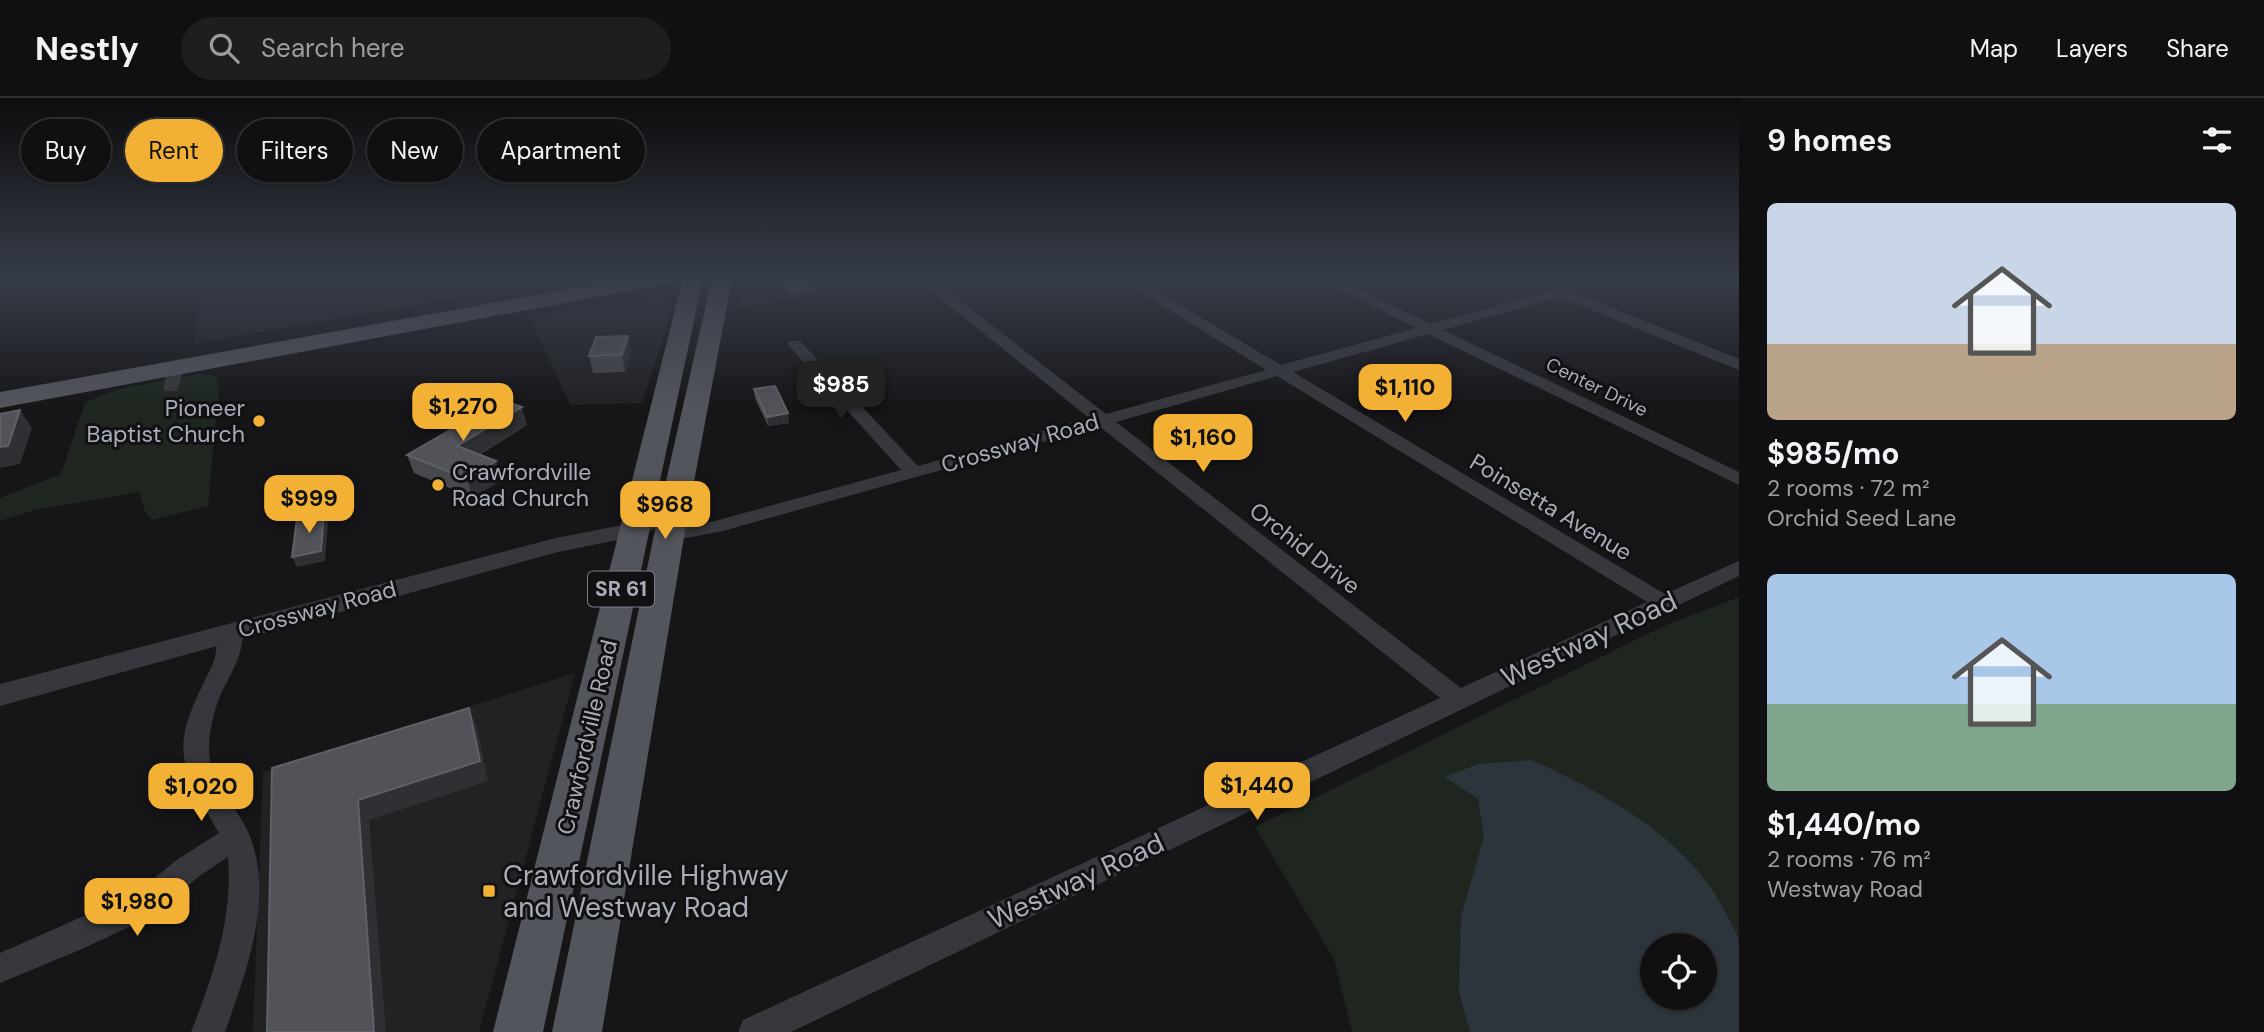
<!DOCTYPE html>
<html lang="en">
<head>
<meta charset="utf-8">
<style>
  body { margin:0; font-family:"DM Sans",sans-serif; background:#1e1e20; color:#f1f3f6; height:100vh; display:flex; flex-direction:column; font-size:26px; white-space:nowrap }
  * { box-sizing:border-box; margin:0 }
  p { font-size:23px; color:#9c9d9f }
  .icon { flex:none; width:38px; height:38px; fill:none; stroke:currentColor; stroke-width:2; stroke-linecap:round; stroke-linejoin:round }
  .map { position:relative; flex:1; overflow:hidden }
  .sheet { display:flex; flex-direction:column; background:#101012; width:525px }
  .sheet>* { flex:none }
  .banner { position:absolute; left:21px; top:21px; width:665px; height:63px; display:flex; gap:14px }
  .controls { position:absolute; left:1640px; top:835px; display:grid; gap:14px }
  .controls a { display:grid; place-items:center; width:77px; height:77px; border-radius:50%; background:#101012; box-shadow:0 2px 5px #0004,0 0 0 2px #303032; font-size:35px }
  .price { position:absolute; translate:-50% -60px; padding:0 16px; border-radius:14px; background:#f2b134; color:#111; font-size:23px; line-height:46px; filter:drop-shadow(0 2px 4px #0008) }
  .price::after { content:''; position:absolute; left:50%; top:42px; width:21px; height:16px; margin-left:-10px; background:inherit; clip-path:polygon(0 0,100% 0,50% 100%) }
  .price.active { background:#222; color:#fff }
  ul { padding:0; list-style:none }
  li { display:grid; align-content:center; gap:14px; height:371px; padding:0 28px }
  li span { display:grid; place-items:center; height:217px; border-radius:10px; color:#555 }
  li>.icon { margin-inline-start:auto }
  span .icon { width:126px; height:126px; fill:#fffc; stroke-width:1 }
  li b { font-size:30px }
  h2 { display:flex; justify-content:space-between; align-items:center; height:84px; padding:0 28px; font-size:30px }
  .tag { padding:0 24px; border-radius:32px; background:#101012; box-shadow:0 2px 5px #0004,0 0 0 2px #303032; font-size:24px; line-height:63px }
  .tag.active { background:#f2b134; color:#111 }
  header { display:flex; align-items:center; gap:42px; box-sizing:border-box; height:98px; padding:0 35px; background:#101012; border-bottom:2px solid #303032 }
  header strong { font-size:33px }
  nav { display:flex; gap:38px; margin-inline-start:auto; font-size:24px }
  .search { width:490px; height:63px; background:#1e1e20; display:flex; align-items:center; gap:18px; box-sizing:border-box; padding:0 24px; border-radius:38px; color:#9c9d9f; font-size:26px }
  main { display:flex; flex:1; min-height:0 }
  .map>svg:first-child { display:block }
  .built { fill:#222225 }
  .green { fill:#1e261f; fill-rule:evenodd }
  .water { fill:#2c353c; fill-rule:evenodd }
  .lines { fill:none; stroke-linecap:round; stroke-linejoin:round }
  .minor { fill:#37383d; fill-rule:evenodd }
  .tertiary { fill:#37383d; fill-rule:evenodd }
  .primary { fill:#53555c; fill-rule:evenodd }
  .wall { fill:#47494d }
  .shaded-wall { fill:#2f3033 }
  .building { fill:#525359; stroke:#5f6168; stroke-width:2 }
  .poi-dot { fill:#f2b134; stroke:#111113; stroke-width:2.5 }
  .labels { text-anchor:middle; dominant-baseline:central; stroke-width:6; stroke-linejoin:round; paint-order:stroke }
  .far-street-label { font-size:19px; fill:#a8adb8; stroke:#111113 }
  .shield { fill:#111113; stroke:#7b7e86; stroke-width:2 }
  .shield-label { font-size:21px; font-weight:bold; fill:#a8adb8 }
  .poi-label { font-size:23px; fill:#a8adb8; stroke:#111113; text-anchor:end }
  .street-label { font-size:23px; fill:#a8adb8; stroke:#111113 }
  .near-street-label { font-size:28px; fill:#a8adb8; stroke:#111113 }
  .near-poi-label { font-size:28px; fill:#a8adb8; stroke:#111113; text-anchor:start }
</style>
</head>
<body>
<header>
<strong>Nestly</strong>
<div class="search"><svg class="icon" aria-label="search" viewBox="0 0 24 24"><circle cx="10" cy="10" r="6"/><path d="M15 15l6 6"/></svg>Search here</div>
<nav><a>Map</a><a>Layers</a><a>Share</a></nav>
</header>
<main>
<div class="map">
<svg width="1739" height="934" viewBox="0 0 1739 934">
  <rect width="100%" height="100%" fill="#161618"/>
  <path class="built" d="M 202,180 L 567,180 L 193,246 Z
    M 744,180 L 849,180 L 859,190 L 739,210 L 741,188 Z
    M 664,196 L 673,210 L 642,305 L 570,307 L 529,217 Z
    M 575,575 L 479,934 L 253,934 L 263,674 Z"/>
  <path class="green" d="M 1493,180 L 1543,180 L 1560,186 L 1530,195 Z
    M 200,276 L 216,278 L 219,288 L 208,408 L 152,422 L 145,413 L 139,394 L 35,412 L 0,423 L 0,400 L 61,376 L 85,304 L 120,291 Z
    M 1739,499 L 1739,934 L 1352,934 L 1334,861 L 1255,729 L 1666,527 ZM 1652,847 L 1704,847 L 1704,900 L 1652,900 Z"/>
  <path class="water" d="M 1532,662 C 1607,697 1691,741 1728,819 C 1731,826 1737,835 1739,843 C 1739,864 1739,910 1739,934 L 1470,934 L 1459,893 L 1461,819 L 1484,739 L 1478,701 L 1445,679 L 1478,666 ZM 1652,847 L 1704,847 L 1704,900 L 1652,900 Z"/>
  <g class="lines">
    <path class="minor" d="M 915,180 L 931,180 L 1106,316 L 1266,272 L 1118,180 L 1135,180 L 1281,267 L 1416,230 L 1317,180 L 1335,180 L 1431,226 L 1596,180 L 1619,180 L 1575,195 L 1739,261 L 1739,272 L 1560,199 L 1443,232 L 1739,374 L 1739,387 L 1428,236 L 1293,274 L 1665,496 L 1739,463 L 1739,478 L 791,934 L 738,934 L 743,922 L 1440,600 L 1099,328 L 723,433 L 670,443 L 663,441 L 660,437 L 663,433 L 715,423 L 901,372 L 790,249 L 787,246 L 790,243 L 800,243 L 918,368 L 1089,320 ZM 1277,278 L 1647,504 L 1461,590 L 1116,324 Z
      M 1723,180 L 1739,180 L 1739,188 Z
      M 176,265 L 184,270 L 177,293 L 165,293 L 163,290 L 168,270 Z
      M 231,526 L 239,528 C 251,549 225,583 218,603 C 213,618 209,634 209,650 C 209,685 236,706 249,736 C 275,799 246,874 225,934 L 191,934 C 213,878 233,821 228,759 L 198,779 L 158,815 L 82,851 L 0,885 L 0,855 L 136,795 L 178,761 L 219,735 C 175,660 171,649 211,570 C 218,557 215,541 223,528 Z"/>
    <path class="tertiary" d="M 674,405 L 682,407 L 685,412 L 682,417 L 642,437 L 558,454 L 0,608 L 0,586 L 556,440 L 628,426 Z"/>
    <path class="primary" d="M 631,180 L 676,180 L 666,186 L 0,310 L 0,294 Z
      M 683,180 L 703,180 L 543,934 L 493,934 Z
      M 712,180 L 732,180 L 686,427 L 602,934 L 552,934 L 656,427 Z"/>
  </g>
  <path class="wall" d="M 777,180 L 803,180 L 812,190 L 813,194 L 792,198 Z
    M 628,238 L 631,255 L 625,274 L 593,275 L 589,258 Z
    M 754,291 L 788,315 L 789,325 L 768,328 L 755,300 Z
    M 527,327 L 479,357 L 496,363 L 501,382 L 473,400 L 414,375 L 407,357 Z"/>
  <path class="shaded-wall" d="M 812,190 L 813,194 L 792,198 L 792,193 Z
    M 628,238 L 631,255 L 625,274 L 622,257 Z
    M 522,309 L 527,327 L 463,366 L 457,348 Z
    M 20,312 L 32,330 L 20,366 L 0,370 L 0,349 Z
    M 788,315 L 789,325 L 768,328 L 767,319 Z
    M 496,363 L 501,382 L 473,400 L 467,381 Z
    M 324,414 L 328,424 L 325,463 L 297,469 L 292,459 Z
    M 469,610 L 477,630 L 488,683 L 369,722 L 386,934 L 374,934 L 358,702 Z"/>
  <path class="building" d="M 780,180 L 803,180 L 812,190 L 792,193 Z
    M 628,238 L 622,257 L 589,258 L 596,239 Z
    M 775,288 L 788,315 L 767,319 L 754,291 Z
    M 502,302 L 522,309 L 457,348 L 496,363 L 467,381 L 407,357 Z
    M 20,312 L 8,348 L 0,349 L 0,316 Z
    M 324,414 L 321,453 L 292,459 L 297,420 Z
    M 469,610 L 480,663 L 358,702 L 374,934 L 267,934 L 272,670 Z"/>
  <linearGradient id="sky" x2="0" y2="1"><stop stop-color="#0c0c0d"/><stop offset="0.58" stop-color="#363c48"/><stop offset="1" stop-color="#363c48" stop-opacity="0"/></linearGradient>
  <rect width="1739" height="311" fill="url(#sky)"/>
  <g class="poi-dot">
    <circle cx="259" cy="323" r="7"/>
    <circle cx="438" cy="387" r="7"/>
    <rect x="482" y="786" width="14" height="14" rx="3.5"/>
  </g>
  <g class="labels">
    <g class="far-street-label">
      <text transform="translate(1597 289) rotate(26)">Center Drive</text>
    </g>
    <rect class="shield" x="588" y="473.5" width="66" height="35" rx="5"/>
    <g class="shield-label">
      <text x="621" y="491">SR 61</text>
    </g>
    <g class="poi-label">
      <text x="245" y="310">Pioneer<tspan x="245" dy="26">Baptist Church</tspan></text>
      <text x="452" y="374" text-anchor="start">Crawfordville<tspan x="452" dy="26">Road Church</tspan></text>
    </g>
    <g class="street-label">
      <text transform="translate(1020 345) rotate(-16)">Crossway Road</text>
      <text transform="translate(1551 409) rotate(31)">Poinsetta Avenue</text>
      <text transform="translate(1305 450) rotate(38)">Orchid Drive</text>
      <text transform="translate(317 511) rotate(-15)">Crossway Road</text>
      <text transform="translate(587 639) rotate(-77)">Crawfordville Road</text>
    </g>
    <g class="near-street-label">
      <text transform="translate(1589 541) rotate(-25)">Westway Road</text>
      <text transform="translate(1076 783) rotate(-25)">Westway Road</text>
    </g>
    <g class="near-poi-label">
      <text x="503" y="777">Crawfordville Highway<tspan x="503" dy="32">and Westway Road</tspan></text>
    </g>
  </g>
</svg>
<div class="controls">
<a><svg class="icon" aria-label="locate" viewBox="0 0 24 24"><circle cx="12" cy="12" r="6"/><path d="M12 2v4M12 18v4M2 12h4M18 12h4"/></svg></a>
</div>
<b class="price active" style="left:841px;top:323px">$985</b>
<b class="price" style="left:1405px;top:326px">$1,110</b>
<b class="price" style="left:463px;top:345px">$1,270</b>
<b class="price" style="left:1203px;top:376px">$1,160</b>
<b class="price" style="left:309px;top:437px">$999</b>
<b class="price" style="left:665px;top:443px">$968</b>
<b class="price" style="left:1257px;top:724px">$1,440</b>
<b class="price" style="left:201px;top:725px">$1,020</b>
<b class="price" style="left:137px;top:840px">$1,980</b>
<div class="banner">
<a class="tag">Buy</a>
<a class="tag active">Rent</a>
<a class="tag">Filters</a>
<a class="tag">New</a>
<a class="tag">Apartment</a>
</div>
</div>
<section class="sheet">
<h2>9 homes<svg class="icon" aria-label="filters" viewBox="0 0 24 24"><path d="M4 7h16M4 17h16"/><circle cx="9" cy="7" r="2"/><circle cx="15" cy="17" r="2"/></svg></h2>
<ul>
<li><span style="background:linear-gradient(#c9d6e8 65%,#b9a48a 0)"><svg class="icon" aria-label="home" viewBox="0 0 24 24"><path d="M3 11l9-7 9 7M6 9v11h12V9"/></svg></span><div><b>$985/mo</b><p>2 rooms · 72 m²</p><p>Orchid Seed Lane</p></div></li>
<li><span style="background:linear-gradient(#a9c7e8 60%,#7fa58c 0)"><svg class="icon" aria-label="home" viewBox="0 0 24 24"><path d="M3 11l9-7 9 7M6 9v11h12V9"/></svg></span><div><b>$1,440/mo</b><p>2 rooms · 76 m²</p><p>Westway Road</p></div></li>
</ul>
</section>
</main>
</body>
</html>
